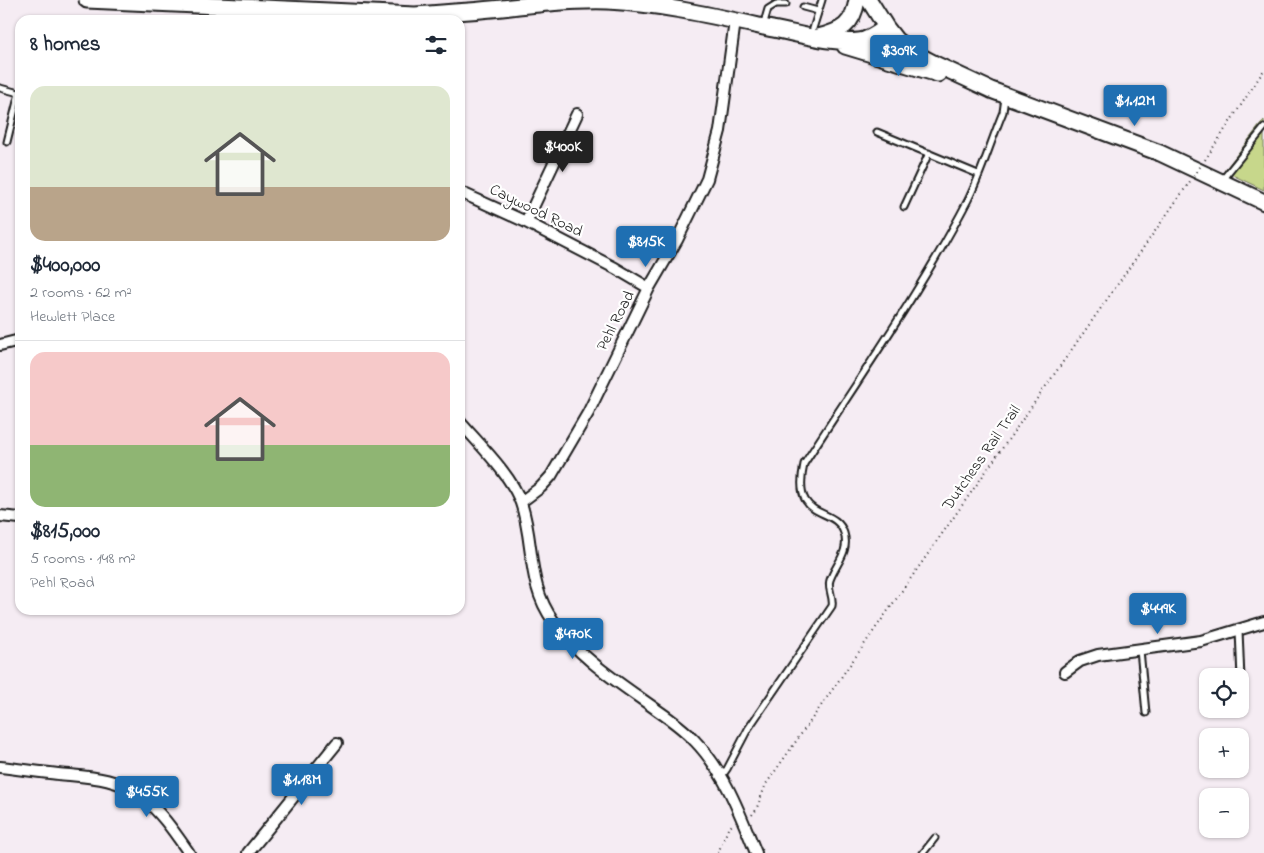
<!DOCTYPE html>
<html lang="en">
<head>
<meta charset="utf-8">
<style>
  body { margin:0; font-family:"Indie Flower",sans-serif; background:#f6f6f7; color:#1f2937; height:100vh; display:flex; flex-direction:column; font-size:19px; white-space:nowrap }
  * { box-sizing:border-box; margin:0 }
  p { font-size:16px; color:#747a83 }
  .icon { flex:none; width:28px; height:28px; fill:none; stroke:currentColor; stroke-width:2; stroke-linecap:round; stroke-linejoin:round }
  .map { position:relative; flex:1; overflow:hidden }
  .panel { position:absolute; left:15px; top:15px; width:450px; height:600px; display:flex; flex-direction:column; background:#fff; border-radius:15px; box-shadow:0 1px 4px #0004 }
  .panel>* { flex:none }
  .fabs { position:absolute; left:1199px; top:668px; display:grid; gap:10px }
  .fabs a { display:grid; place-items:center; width:50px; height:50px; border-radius:10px; background:#fff; box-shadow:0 1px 4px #0004; font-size:25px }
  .price { position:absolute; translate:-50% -42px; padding:0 11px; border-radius:5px; background:#1f6fb2; color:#fff; font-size:16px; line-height:32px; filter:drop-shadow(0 1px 2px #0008) }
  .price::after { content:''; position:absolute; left:50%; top:30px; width:15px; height:11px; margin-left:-8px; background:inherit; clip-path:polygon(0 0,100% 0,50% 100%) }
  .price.current { background:#222; color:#fff }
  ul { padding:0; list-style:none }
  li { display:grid; align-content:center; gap:10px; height:265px; padding:0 15px }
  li+li { border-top:1px solid #e0e1e3 }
  li span { display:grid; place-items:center; height:155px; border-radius:15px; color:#555 }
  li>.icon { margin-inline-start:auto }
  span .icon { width:90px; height:90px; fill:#fffc; stroke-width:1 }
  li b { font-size:21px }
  h2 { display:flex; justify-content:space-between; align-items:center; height:60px; padding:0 15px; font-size:21px }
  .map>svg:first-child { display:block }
  .green { fill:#c7d78b; stroke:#727a54 }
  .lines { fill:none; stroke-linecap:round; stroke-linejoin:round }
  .lane-casing { stroke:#1c1c1c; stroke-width:9 }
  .street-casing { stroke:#1c1c1c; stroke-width:14 }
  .secondary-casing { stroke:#1c1c1c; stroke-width:19 }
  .path { stroke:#1c1c1c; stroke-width:2; stroke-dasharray:1 4; stroke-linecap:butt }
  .lane { stroke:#fff; stroke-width:5 }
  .street { stroke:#fff; stroke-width:10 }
  .secondary { stroke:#fff; stroke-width:15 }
  .path-bridge { stroke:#1c1c1c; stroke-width:2; stroke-dasharray:1 4; stroke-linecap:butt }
  .labels { text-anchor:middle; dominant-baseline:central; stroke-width:4.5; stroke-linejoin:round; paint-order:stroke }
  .street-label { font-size:16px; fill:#1c1c1c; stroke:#fff }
</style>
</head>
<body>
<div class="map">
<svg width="1264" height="853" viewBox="0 0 1264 853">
  <rect width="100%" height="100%" fill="#f5ecf3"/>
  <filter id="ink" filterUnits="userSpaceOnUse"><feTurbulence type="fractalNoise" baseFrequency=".02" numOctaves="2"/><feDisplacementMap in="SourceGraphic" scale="10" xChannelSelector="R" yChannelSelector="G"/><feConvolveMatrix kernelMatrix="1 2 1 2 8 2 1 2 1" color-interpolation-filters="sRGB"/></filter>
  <g filter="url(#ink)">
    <path class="green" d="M 1264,120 L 1264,190 L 1224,171 Z"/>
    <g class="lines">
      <defs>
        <path id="lane" d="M 803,7 L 818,11
          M 763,26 L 768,9 L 776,4 L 786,4
          M 811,35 L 822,0
          M 0,88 L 19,93 L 7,142
          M 877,132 L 978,174
          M 1222,180 L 1264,128
          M 904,207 L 929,153
          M 1239,630 L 1242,704
          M 1140,650 L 1146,713
          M 722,776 L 727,769 L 748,729 L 832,606 C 834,597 827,589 830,580 C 836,563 850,552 844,533 C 835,504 791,524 804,464 C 860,377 920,292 968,200 C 982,172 991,141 1003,112 L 1005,98
          M 923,853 L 935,838"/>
        <path id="street" d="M 219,20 L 221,6
          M 460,192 L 526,222 L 615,268 L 649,288
          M 526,222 L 577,114
          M 0,345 L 20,340
          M 460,422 C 479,444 512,476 521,503 C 535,544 526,584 554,622 C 580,659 621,684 657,710 C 670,719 684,729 695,741 C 725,772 740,814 756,853
          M 521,502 L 541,487 L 551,476 L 588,413 L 649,288 L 677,240 L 707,179 L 720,131 L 735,21
          M 0,516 L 20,518
          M 1065,672 L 1080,661 L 1098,655 L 1201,641 L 1264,622
          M 0,767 C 19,769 38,772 58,774 C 87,777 118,777 142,797 C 161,812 175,833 189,853
          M 248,853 L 337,743"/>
        <path id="secondary" d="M 87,0 L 415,15 C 444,13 473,11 502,8 C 537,4 572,0 608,1 C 663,4 718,17 773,29 C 800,34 831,44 859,41 C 869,40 878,33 886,27
          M 869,0 L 886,27 L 896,40 L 910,51 L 935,64 L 991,90 L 1160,153 L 1264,202
          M 818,37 C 842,31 853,25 857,0
          M 845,46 L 938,74"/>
      </defs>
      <use href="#lane" class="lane-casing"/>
      <use href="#street" class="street-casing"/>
      <use href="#secondary" class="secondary-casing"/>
      <path class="path" d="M 1205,160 L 1264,70
        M 752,815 L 756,810 L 766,784 L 1191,180
        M 718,853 L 728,829 L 734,823"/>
      <use href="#lane" class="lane"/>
      <use href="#street" class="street"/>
      <use href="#secondary" class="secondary"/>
      <path class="path-bridge" d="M 1194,176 L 1202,164"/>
    </g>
  </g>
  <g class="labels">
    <g class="street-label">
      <text transform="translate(536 211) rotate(26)">Caywood Road</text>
      <text transform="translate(616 321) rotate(-63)">Pehl Road</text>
      <text transform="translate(982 458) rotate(-55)">Dutchess Rail Trail</text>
    </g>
  </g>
</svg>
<div class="fabs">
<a><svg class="icon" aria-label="locate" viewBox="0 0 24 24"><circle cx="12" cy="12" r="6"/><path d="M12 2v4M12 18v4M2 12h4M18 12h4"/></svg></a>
<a>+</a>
<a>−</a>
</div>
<b class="price" style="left:899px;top:77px">$309K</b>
<b class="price" style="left:1135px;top:127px">$1.12M</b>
<b class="price current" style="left:563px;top:173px">$400K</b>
<b class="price" style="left:646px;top:268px">$815K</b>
<b class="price" style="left:1158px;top:635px">$449K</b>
<b class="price" style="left:573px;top:660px">$470K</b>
<b class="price" style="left:302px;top:806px">$1.18M</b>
<b class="price" style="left:147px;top:818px">$455K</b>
<section class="panel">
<h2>8 homes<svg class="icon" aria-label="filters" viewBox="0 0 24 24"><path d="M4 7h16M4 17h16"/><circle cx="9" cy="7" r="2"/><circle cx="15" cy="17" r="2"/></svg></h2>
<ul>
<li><span style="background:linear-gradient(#dfe7d0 65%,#b9a48a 0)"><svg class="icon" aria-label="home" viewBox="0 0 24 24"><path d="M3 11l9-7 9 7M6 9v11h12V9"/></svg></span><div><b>$400,000</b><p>2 rooms · 62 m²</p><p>Hewlett Place</p></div></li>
<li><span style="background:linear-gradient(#f6c9c9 60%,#8fb573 0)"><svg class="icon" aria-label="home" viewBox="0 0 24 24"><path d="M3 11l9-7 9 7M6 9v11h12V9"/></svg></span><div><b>$815,000</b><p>5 rooms · 148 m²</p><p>Pehl Road</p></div></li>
</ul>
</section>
</div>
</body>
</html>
